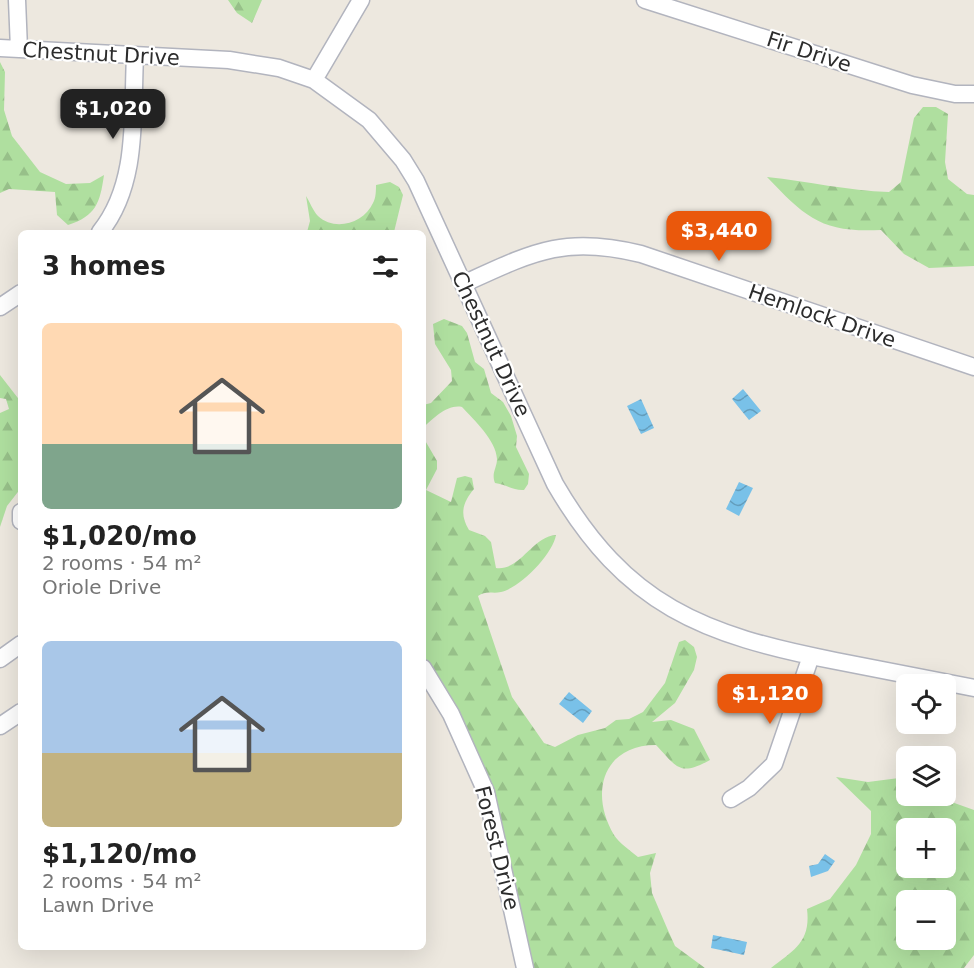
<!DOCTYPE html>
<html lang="en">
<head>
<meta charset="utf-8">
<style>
  body { margin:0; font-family:"DejaVu Sans",sans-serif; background:#f2f2f2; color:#222; height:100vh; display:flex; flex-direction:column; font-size:22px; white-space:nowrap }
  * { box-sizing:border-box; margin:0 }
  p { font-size:20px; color:#767676 }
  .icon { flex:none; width:33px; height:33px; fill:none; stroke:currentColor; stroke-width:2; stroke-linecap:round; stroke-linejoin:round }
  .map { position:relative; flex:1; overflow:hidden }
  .drawer { position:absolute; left:18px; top:230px; width:408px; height:720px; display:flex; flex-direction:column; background:#fff; border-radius:9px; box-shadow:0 6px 24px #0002 }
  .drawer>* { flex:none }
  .controls { position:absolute; left:896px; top:674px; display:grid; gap:12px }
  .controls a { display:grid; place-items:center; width:60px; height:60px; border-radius:9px; background:#fff; box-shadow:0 6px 24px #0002; font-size:30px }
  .price { position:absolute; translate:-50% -51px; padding:0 14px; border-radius:12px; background:#ea580c; color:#fff; font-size:20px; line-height:39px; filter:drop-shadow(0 2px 3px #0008) }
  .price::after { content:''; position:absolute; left:50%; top:36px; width:18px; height:14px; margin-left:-9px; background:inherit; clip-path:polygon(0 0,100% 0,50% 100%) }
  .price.active { background:#222; color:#fff }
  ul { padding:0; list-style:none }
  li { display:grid; align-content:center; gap:12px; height:318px; padding:0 24px }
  li span { display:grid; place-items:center; height:186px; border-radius:9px; color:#555 }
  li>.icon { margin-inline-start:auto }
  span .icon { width:108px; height:108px; fill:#fffc; stroke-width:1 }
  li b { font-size:26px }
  h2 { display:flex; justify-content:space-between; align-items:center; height:72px; padding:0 24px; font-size:26px }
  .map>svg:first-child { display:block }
  .forest { fill:url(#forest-firs); fill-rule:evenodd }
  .water { fill:url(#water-waves) }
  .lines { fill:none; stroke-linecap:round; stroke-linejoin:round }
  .minor-casing { stroke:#b2b4be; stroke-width:19 }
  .minor { stroke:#fff; stroke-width:16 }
  .labels { text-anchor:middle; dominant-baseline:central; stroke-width:4.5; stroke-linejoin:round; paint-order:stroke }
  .street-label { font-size:21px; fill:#2c2c2c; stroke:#fff }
</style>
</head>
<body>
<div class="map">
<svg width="974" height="968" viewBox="0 0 974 968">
  <defs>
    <pattern id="forest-firs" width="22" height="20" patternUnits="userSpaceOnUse" patternTransform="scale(1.5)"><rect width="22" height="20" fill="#afdf9f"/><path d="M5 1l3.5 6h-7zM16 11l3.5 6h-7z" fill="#97c089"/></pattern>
    <pattern id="water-waves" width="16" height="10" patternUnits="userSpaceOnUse" patternTransform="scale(1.5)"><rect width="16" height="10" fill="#79c1e8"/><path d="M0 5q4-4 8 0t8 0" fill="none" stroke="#639dbc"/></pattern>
  </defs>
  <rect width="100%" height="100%" fill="#ede8df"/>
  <path class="forest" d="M 228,0 L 262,0 L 252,23 L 237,13 Z
    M 0,62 L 5,72 L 4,110 L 12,136 L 40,172 L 66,184 L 90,183 L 104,175 C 100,203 96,216 68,225 L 57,215 L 55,192 L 9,189 L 0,193 Z
    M 923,107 L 936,107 L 948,114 L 945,162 L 948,179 L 967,194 L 974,195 L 974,266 L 929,268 L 904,254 L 881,230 C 822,233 806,218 767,177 C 808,181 848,191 889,192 L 901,182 L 914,118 Z
    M 390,182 L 399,187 L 403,195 L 394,232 L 307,232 L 310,221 L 306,196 C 310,202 313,211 318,216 C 335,232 364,223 373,203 C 376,198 376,190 376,185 Z
    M 444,319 L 462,326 L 467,333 L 475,362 L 484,369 L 491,393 L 503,402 L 511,416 L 517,436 L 516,447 L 529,474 L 528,484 L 524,490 C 514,491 505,484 495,483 C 491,473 497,468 497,459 C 496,440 474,420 462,407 C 447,404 433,419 423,428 L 423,405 L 431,403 L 452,381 L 451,370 L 435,344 L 433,324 Z
    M 0,375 L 21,402 L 21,488 L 7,506 L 0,527 L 0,413 L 9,409 L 6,399 L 0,398 Z
    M 423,437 L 437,461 L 437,469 L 426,490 L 451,502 L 457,478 L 465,476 L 472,478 L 474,489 C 463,502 459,514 469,530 L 485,536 L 491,542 L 496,568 C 521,571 531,537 556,535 C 553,554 520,588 501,592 C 492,594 486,590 478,596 L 512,697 L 544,743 L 555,747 L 578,735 L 605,728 L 616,720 L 629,719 L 643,712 L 665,683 L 679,642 L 685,640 L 694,647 L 697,657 L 694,670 L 675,703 L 652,722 L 671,720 L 694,729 L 710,760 C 679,777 677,767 656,745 C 603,745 589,793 614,835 C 619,843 631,851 638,857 L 656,853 L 650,873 L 652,893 L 667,928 L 675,946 L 705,968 L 525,968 L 486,792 L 423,668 Z
    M 836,777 L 868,782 L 899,778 L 906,782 L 906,795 L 932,795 L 974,810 L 974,955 L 964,968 L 771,968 C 794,950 811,942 807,909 L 830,899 L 856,865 L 871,834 L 871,811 ZM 906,828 L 945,828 L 945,867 L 906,867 ZM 906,900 L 945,900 L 945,939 L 906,939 Z"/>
  <path class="water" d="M 743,389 L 761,411 L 749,420 L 732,399 Z
    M 641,399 L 654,428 L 641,434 L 627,406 Z
    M 739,482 L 753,488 L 739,516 L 726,509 Z
    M 569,692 L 592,711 L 583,723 L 559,704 Z
    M 825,854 L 835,861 L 828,871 L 811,877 L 809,866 L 818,864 Z
    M 713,935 L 747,942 L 744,955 L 711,948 Z"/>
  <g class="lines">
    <defs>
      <path id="minor" d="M 17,0 L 19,49
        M 645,0 L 912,85 L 955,94 L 974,94
        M 0,48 L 229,60 L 279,68 L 314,80 L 369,120 L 403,160 L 416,181 L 555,484 C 626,606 703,635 836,661 C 882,670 928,679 974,688
        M 314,80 L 361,0
        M 100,232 C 139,184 132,115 135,56
        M 463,284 C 533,252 564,235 641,254 L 974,367
        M 0,307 L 21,293
        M 21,512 L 21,521
        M 0,659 L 21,644
        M 423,668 L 451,714 L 486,792 L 525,968
        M 0,726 L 21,712
        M 731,799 L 749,788 L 774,764 L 811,656"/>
    </defs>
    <use href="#minor" class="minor-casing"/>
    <use href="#minor" class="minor"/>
  </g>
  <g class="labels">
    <g class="street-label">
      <text transform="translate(809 52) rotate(18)">Fir Drive</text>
      <text transform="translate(101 54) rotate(3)">Chestnut Drive</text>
      <text transform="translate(822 316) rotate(19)">Hemlock Drive</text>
      <text transform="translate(491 344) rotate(65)">Chestnut Drive</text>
      <text transform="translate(497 848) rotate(76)">Forest Drive</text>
    </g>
  </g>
</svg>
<div class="controls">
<a><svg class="icon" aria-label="locate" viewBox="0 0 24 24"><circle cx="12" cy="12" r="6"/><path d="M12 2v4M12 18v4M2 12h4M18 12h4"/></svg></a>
<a><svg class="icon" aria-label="layers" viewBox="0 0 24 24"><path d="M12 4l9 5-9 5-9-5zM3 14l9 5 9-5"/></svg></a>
<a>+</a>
<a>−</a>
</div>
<b class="price active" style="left:113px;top:140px">$1,020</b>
<b class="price" style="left:719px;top:262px">$3,440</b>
<b class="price" style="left:770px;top:725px">$1,120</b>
<section class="drawer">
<h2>3 homes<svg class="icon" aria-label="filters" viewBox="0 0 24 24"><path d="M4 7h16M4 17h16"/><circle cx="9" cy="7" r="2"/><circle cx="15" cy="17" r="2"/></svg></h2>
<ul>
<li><span style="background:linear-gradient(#ffd9b3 65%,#7fa58c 0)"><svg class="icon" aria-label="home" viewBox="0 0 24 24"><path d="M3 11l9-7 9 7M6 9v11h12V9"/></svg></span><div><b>$1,020/mo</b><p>2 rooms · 54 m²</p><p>Oriole Drive</p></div></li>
<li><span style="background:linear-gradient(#a9c7e8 60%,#c2b280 0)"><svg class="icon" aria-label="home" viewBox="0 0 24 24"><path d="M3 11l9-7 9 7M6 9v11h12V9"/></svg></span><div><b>$1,120/mo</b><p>2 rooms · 54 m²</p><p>Lawn Drive</p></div></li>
</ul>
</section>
</div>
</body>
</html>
